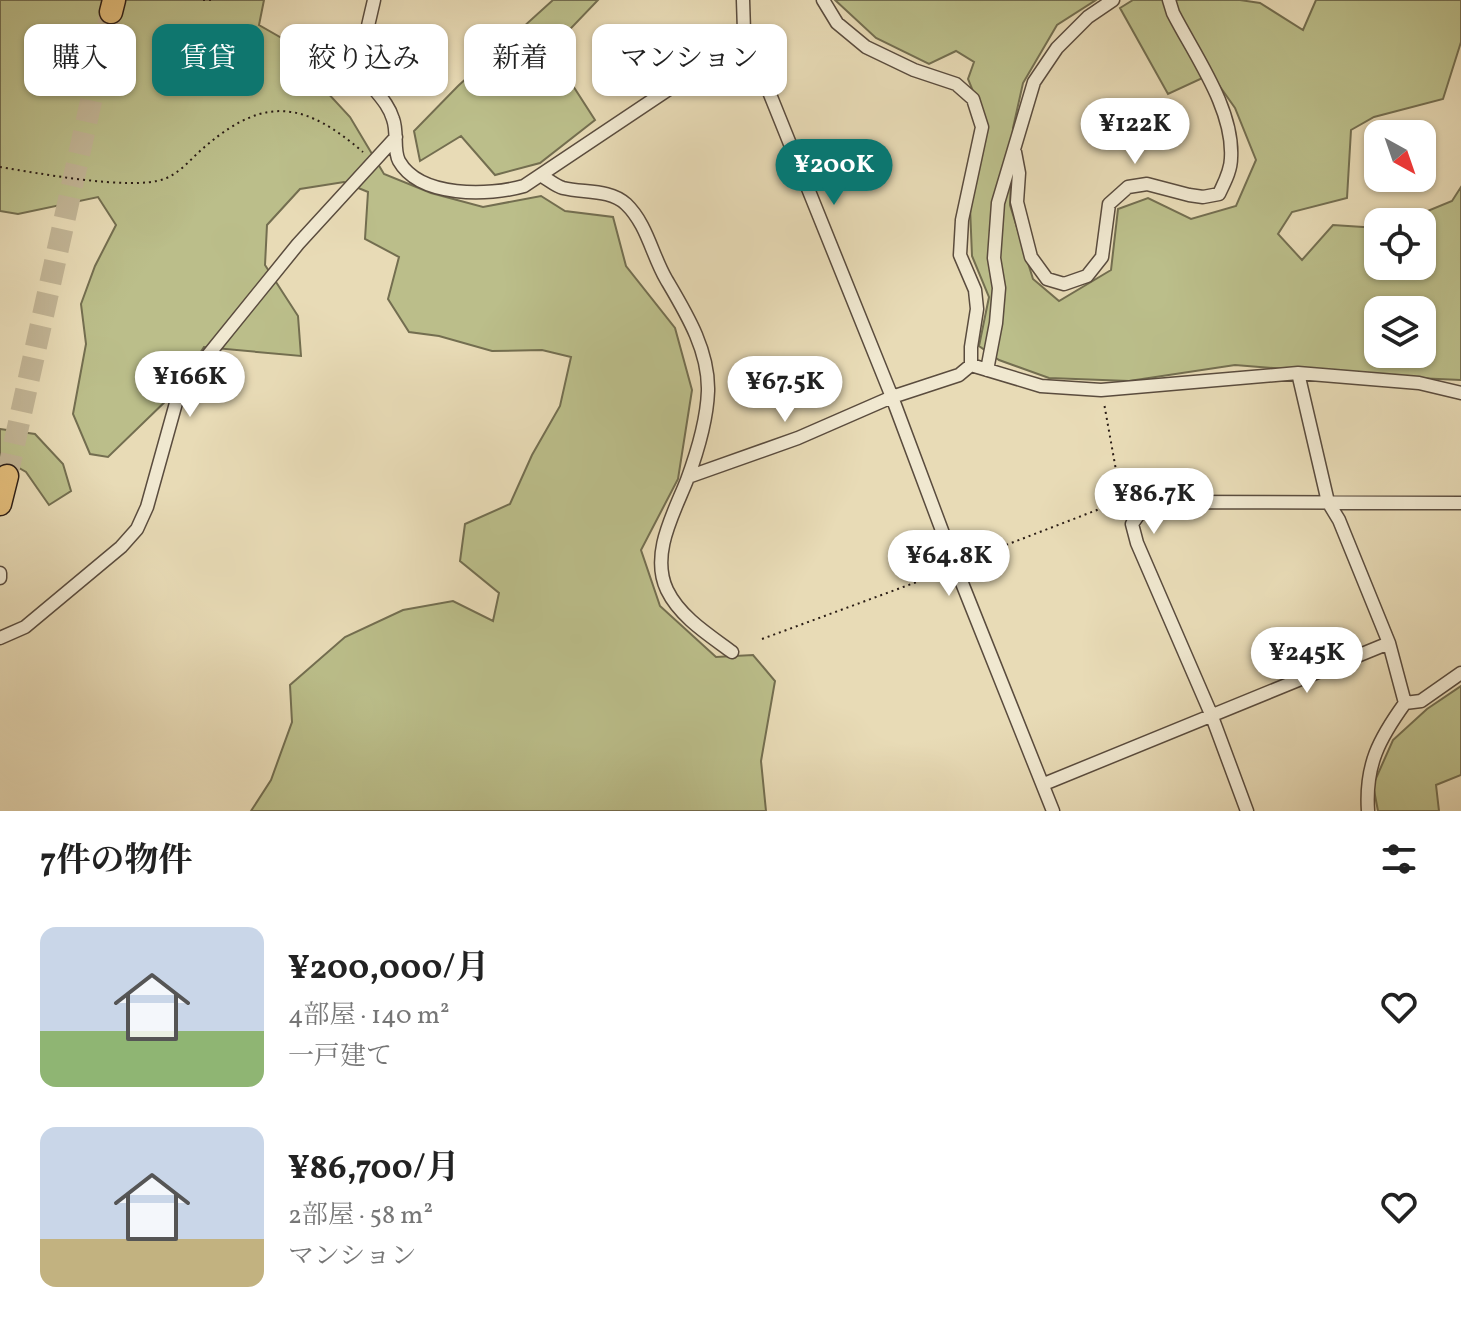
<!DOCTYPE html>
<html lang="ja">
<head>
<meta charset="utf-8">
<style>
  body { margin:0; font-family:Vollkorn,"Noto Serif JP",serif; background:#f2f2f2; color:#222; height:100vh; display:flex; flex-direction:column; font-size:30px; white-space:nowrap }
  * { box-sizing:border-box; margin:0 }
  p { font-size:26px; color:#767676 }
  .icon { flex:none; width:44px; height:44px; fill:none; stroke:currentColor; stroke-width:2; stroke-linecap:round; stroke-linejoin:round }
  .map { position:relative; height:811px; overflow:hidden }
  .side { display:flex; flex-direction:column; background:#fff; flex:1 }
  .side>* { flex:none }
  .top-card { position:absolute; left:24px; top:24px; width:800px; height:72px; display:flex; gap:16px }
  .needle { width:52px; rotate:140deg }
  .tools { position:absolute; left:1364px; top:120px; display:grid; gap:16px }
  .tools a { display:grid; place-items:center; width:72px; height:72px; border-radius:16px; background:#fff; box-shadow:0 2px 6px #0004; font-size:40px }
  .price { position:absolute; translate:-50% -68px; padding:0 18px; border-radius:28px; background:#fff; color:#222; font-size:26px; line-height:52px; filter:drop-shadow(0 2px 4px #0008) }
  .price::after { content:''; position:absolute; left:50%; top:48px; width:24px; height:18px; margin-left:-12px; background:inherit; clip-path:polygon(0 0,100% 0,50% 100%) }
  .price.selected { background:#0f766e; color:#fff }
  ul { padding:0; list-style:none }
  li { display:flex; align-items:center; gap:24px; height:200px; padding:0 40px }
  li span { display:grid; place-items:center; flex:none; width:224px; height:160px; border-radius:16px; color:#555 }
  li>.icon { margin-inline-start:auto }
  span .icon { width:96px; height:96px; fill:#fffc; stroke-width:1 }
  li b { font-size:34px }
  h2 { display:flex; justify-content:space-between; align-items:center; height:96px; padding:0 40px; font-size:34px }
  .chip { padding:0 28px; border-radius:16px; background:#fff; box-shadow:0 2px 6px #0004; font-size:28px; line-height:72px }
  .chip.selected { background:#0f766e; color:#fff }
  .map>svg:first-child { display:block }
  .green { fill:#bbbe8a; stroke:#736e50; stroke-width:2; fill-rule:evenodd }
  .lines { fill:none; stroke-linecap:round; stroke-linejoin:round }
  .trunk-tunnel { stroke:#c2b596; stroke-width:22; stroke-dasharray:22 11; stroke-linecap:butt }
  .minor-casing { stroke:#5a4c3e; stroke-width:15 }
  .trunk-casing { stroke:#2b1d16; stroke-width:25 }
  .path { stroke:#2b1d16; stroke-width:2; stroke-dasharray:2 4; stroke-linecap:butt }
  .minor { stroke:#f0e8d0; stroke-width:12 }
  .trunk { stroke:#e4be7b; stroke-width:22 }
</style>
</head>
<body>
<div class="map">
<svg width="1461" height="811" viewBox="0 0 1461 811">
  <rect width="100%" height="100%" fill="#e8dbb6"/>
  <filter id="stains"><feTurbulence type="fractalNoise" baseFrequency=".0025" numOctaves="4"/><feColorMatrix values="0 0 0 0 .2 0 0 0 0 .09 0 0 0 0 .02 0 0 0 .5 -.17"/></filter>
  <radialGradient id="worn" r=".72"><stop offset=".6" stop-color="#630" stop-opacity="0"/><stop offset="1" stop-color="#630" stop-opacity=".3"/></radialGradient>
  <path class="green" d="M 0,0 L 264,0 L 259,25 L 327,64 L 324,89 L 350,117 L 384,174 L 431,193 L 483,207 L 541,196 L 565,211 L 613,217 L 626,266 L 675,328 L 692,390 L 678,479 L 641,550 L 660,606 L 716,657 L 753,655 L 775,681 L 761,761 L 766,811 L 251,811 L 271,780 L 292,722 L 290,685 L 345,637 L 403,610 L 453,601 L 493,621 L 499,593 L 460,561 L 465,524 L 510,504 L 532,455 L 560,406 L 571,357 L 542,350 L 492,351 L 439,336 L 409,332 L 388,299 L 399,257 L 365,239 L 368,192 L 344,182 L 300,189 L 267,225 L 265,265 L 298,316 L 301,356 L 204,347 L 173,394 L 108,457 L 90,454 L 73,414 L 86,344 L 81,304 L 95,266 L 116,225 L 98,197 L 18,214 L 0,211 Z
    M 553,0 L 598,0 L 550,50 L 595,120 L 540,163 L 495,175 L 461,136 L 420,161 L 414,131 L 458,86 Z
    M 835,0 L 1096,0 L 1057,25 L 1023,83 L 1013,128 L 1010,205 L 1033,279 L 1059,301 L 1111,270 L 1118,209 L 1148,198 L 1191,219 L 1236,206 L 1256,160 L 1235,108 L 1211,74 L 1168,94 L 1120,8 L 1133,0 L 1240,0 L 1260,3 L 1303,30 L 1316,0 L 1461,0 L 1461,42 L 1443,99 L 1374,117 L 1351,130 L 1347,198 L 1292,212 L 1278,234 L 1302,260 L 1333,225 L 1378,228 L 1378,266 L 1422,266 L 1422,222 L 1401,222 L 1452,201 L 1461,187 L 1461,380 L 1371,376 L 1235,365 L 1129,381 L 1049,378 L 999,360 L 979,346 L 989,297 L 972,256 L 970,207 L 986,123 L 968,79 L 974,62 L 956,51 L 929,64 L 876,38 ZM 1378,310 L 1422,310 L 1422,354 L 1378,354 Z
    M 0,429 L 35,434 L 63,464 L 71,491 L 49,505 L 26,472 L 0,457 Z
    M 1461,686 L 1461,775 L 1436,785 L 1439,811 L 1378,811 L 1373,785 L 1393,740 L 1427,709 Z"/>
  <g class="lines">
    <path class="trunk-tunnel" d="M 7,476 L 111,12"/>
    <defs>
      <path id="minor" d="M 374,0 C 370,19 357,62 366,78 C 375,92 388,102 393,119 C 398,132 393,150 399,161 C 420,198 489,196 524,186 L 678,83 L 709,57 L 728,48 L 751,55 L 761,72 L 892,397 L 956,568 L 1053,811
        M 823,0 L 837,23 L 866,47 L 914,70 L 956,84 L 973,99 L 982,127 L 962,220 L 960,255 L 975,290 L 977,309 L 971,347 L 971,365
        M 740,50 L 744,31 L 743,0
        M 1015,152 L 1019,173 L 1017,202 L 1031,257 L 1047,279 L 1064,284 L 1087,276 L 1102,257 L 1109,204 L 1128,187 L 1147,184 L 1189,195 L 1203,197 L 1219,194 C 1224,183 1231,171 1231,158 C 1234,109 1195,56 1173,13 L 1169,0
        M 542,176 C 549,180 556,186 563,188 C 584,193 610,189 626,204 C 647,224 652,255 666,279 C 686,313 709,350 708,391 C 707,420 697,453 687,480 C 674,513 650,554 667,590 C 680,617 709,635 732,652
        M 971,365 L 1041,386 L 1101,390 L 1298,373 L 1419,383 L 1461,393
        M 987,370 L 996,323 L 999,288 L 994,258 L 998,203 L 1034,82 L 1057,48 L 1088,17 L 1113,0
        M 1298,373 L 1328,502 L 1339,520 L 1389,643 L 1405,703
        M 688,477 L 798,438 L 892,397 L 959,375 L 971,365
        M 0,573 L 0,578
        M 0,638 L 25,627 L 121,547 L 137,529 L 147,507 L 176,403 L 196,370 L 298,244 L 396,137
        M 1044,784 L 1389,643
        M 1247,811 L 1211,714 L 1137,543 L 1132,524 L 1142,510 L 1160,502 L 1461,503
        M 1368,811 C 1365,765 1379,739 1405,703 L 1421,701 L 1461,673"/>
      <path id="trunk" d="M 111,12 L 114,0
        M 0,504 L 7,476"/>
    </defs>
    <use href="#minor" class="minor-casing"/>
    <use href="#trunk" class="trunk-casing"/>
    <path class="path" d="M 203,0 L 211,0
      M 0,167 C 38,173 130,191 164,179 C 181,173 193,156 207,145 C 267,94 307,104 363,152
      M 967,560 L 1097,510 L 1111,500 L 1119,487 L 1104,403
      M 762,639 L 944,572"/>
    <use href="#minor" class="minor"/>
    <use href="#trunk" class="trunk"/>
  </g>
  <rect width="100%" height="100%" filter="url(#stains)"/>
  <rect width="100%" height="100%" fill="url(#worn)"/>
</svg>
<div class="tools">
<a><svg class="needle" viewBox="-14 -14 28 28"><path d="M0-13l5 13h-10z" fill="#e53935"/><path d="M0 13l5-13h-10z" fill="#767676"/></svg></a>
<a><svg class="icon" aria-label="locate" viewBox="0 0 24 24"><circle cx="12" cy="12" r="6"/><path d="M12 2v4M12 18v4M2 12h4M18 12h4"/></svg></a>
<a><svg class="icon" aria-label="layers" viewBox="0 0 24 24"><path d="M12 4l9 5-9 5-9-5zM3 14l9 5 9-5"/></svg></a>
</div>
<b class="price" style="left:1135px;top:166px">¥122K</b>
<b class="price selected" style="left:834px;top:207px">¥200K</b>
<b class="price" style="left:190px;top:419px">¥166K</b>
<b class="price" style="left:785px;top:424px">¥67.5K</b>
<b class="price" style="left:1154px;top:536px">¥86.7K</b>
<b class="price" style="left:949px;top:598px">¥64.8K</b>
<b class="price" style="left:1307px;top:695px">¥245K</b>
<div class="top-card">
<a class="chip">購入</a>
<a class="chip selected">賃貸</a>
<a class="chip">絞り込み</a>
<a class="chip">新着</a>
<a class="chip">マンション</a>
</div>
</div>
<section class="side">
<h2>7件の物件<svg class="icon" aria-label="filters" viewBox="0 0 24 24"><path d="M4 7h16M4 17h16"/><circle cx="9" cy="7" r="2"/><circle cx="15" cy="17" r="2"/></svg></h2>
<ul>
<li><span style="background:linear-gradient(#c9d6e8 65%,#8fb573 0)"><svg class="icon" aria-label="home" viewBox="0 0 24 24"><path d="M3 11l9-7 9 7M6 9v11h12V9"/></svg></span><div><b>¥200,000/月</b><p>4部屋 · 140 m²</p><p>一戸建て</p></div><svg class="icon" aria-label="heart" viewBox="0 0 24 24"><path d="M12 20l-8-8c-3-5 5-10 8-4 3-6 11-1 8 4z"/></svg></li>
<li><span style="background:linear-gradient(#c9d6e8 70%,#c2b280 0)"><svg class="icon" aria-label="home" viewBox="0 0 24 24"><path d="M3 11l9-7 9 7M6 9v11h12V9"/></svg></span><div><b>¥86,700/月</b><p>2部屋 · 58 m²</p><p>マンション</p></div><svg class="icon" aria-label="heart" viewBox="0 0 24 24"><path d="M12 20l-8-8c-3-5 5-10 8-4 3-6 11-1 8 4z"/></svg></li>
</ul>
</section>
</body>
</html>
